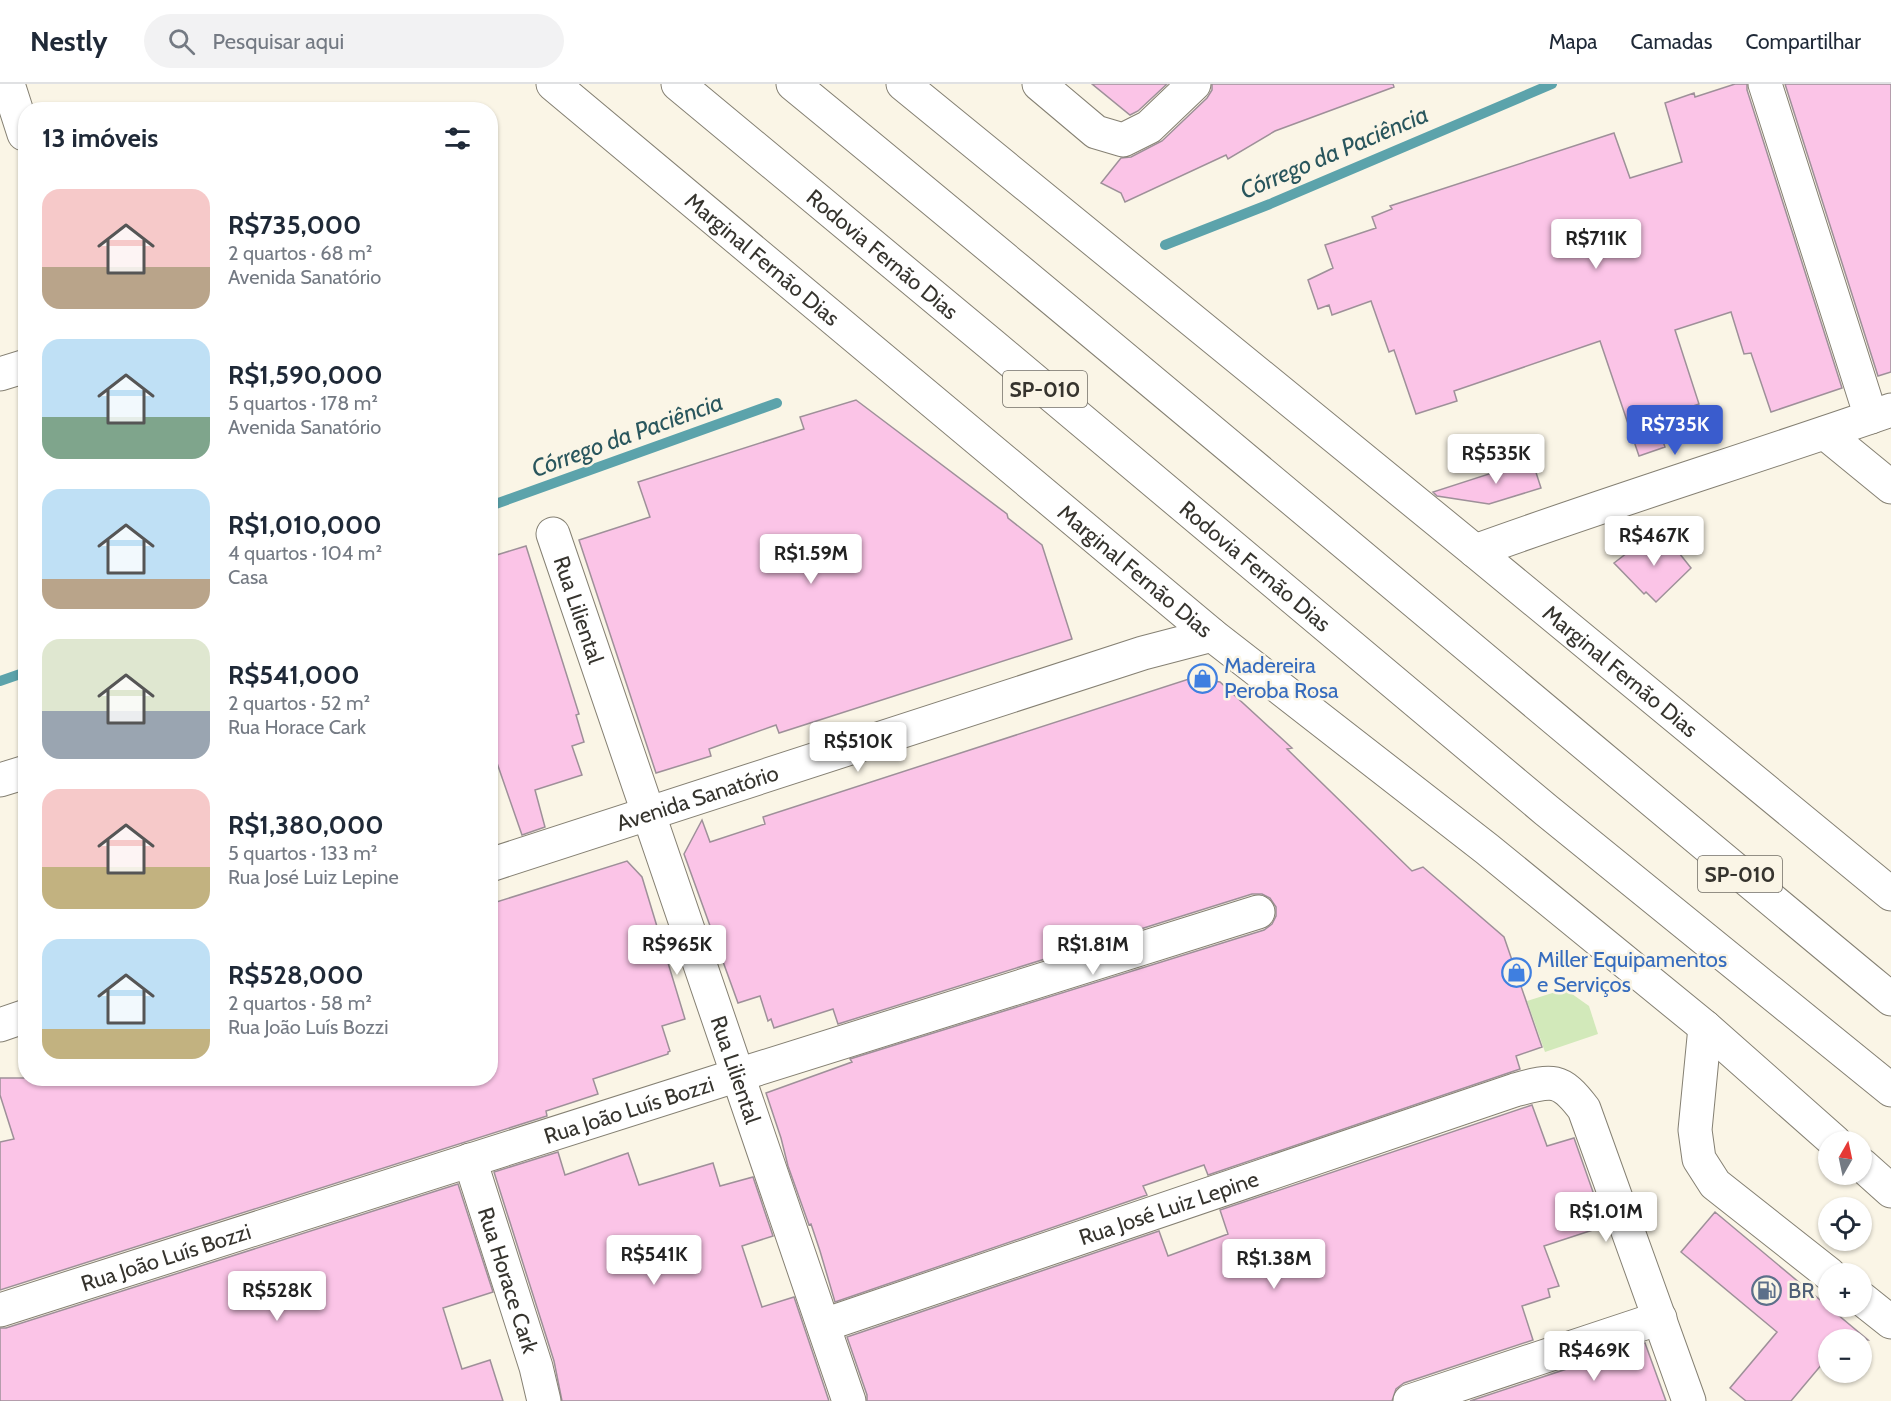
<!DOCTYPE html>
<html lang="pt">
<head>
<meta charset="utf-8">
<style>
  body { margin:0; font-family:Cabin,sans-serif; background:#f2f2f3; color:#1f2937; height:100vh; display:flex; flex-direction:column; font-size:22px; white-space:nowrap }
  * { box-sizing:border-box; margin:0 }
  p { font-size:20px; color:#747a83 }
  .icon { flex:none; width:33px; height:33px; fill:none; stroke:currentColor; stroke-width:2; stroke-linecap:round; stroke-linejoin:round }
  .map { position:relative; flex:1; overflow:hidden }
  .details { position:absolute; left:18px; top:18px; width:480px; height:984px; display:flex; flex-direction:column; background:#fff; border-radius:24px; box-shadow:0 2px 4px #0004 }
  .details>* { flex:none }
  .needle { width:39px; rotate:9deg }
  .fabs { position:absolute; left:1818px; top:1047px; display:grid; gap:12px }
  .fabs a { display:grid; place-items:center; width:54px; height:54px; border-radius:50%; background:#fff; box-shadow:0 2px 4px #0004; font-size:30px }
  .price { position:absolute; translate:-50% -51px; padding:0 14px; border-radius:6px; background:#fff; color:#222; font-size:20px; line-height:39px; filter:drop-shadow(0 2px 3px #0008) }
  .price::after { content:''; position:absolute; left:50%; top:36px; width:18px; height:14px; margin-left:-9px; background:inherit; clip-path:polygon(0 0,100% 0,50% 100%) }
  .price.on { background:#3a5ccd; color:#fff }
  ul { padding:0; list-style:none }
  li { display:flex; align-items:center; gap:18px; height:150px; padding:0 24px }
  li span { display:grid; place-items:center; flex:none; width:168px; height:120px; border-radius:18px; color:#555 }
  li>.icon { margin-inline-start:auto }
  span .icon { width:72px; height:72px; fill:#fffc; stroke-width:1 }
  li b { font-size:26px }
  h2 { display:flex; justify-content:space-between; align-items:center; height:72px; padding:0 24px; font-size:26px }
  header { display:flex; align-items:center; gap:36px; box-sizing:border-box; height:84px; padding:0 30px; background:#fff; border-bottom:2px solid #e0e1e3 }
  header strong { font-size:28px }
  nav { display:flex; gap:33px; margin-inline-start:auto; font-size:21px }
  .search { width:420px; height:54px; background:#f2f2f3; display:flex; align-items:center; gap:15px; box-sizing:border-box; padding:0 21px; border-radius:33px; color:#747a83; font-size:22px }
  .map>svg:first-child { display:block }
  .green { fill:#d2e9ba }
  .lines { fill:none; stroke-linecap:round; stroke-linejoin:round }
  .stream { stroke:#5ca3ab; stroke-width:10 }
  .building { fill:#fbc4e7; stroke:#9e9099; stroke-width:1.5 }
  .minor-casing { stroke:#858073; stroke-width:35 }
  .highway-casing { stroke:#858073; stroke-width:35 }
  .minor { stroke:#fff; stroke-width:33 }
  .highway { stroke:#fff; stroke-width:33 }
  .labels { text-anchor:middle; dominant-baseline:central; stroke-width:5; stroke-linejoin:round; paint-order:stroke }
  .shield { fill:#faf5e6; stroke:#716e65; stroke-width:1.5 }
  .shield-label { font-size:21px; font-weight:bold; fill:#36342e }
  .street-label { font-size:22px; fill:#36342e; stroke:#faf5e6 }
  .shop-label { font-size:22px; fill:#366cbe; stroke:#faf5e6; text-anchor:start }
  .service-label { font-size:22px; fill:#4e5e75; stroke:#faf5e6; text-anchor:start }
  .water-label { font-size:24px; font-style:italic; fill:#29565d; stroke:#faf5e6 }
</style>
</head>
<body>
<header>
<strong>Nestly</strong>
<div class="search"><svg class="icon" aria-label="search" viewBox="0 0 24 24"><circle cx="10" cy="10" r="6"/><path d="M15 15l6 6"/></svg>Pesquisar aqui</div>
<nav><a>Mapa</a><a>Camadas</a><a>Compartilhar</a></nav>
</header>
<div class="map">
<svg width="1891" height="1317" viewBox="0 0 1891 1317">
  <rect width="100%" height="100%" fill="#faf5e6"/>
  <path class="green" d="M 1565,905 L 1589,922 L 1598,950 L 1545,968 L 1527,917 Z"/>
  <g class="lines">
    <path class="stream" d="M 1165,161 L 1270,120 L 1552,0
      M 490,422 L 777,319
      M 0,597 L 26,588"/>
  </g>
  <path class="building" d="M 1092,0 L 1167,0 L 1138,27 L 1130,31 Z
    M 1212,0 L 1393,0 L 1394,3 L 1275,47 L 1228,75 L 1226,71 L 1125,118 L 1121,109 L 1101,99 L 1121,74 L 1131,73 L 1162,57 L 1207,14 L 1212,6 Z
    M 1735,0 L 1747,0 L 1747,6 L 1842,304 L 1771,328 L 1751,269 L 1744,270 L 1731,228 L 1675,246 L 1699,320 L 1655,335 L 1665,363 L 1639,372 L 1600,257 L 1454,307 L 1457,317 L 1416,330 L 1394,266 L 1389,268 L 1371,217 L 1332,231 L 1329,221 L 1318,225 L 1308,196 L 1333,184 L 1325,161 L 1376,144 L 1372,133 L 1392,125 L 1390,122 L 1614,49 L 1630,94 L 1682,78 L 1665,19 L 1694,9 L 1695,13 Z
    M 1785,0 L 1891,0 L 1891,288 L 1878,292 Z
    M 856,316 L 1007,430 L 1008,434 L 1042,461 L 1072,555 L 779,649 L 776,641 L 709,665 L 711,672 L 656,689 L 579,456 L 650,433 L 638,398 L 804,345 L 800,333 Z
    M 1532,376 L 1541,404 L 1489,420 L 1437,412 L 1433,408 Z
    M 1664,450 L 1691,484 L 1656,518 L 1646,508 L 1644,510 L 1614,479 L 1644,456 L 1650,459 Z
    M 526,462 L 579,630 L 576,631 L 584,658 L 572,662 L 582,691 L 535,706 L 545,743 L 522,751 L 497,679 L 490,681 L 490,473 Z
    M 1192,594 L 1220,598 L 1292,664 L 1287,665 L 1412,787 L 1423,783 L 1504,853 L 1542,963 L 1516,972 L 1520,985 L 1208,1091 L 1204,1081 L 1143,1102 L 1147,1111 L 835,1218 L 820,1167 L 811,1140 L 809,1141 L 788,1082 L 781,1054 L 766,1009 L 852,978 L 850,975 L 1264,846 L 1272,840 L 1276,832 L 1276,823 L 1270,814 L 1262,810 L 1252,810 L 838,940 L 833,925 L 774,944 L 771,935 L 768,937 L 760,912 L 738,919 L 684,770 L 702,736 L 710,758 L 765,740 L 763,733 Z
    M 627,777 L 642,793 L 685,935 L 662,942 L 670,967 L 668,968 L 668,970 L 593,995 L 598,1010 L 546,1027 L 547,1032 L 0,1206 L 0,1058 L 14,1055 L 0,1011 L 0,994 L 490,994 L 490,820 Z
    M 1532,1021 L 1547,1062 L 1574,1054 L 1605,1142 L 1544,1162 L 1559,1202 L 1548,1205 L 1550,1213 L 1522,1222 L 1533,1256 L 1404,1299 L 1396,1305 L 1392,1317 L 867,1317 L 867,1311 L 847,1253 L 1159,1147 L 1168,1172 L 1228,1150 L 1220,1126 Z
    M 558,1068 L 565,1091 L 628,1069 L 639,1101 L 713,1079 L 720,1102 L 753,1093 L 773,1152 L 742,1162 L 762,1223 L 794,1213 L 829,1317 L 562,1317 L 554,1277 L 494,1088 Z
    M 458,1100 L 493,1208 L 443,1224 L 462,1285 L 490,1276 L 503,1317 L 0,1317 L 0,1244 L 6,1244 Z
    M 1715,1128 L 1868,1256 L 1828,1256 L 1828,1273 L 1791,1317 L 1746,1317 L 1730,1304 L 1777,1248 L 1681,1168 Z
    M 1645,1259 L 1666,1317 L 1470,1317 Z"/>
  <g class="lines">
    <defs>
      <g id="minor">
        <path d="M 8,0 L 24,50"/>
        <path d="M 1039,0 L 1096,48 L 1123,56 L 1149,43 L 1194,0"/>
        <path d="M 1765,0 L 1871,333"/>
        <path d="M 0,290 L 26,282"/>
        <path d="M 1825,349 L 1891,403"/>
        <path id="s1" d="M 553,450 L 849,1317"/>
        <path d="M 1475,467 C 1613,417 1753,374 1891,326"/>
        <path d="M 0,696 L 26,688"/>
        <path id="s2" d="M 490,781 L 1143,569 L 1212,551"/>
        <path d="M 0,941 L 26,932"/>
        <path d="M 1705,943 L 1695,1046 L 1699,1075 L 1715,1100 L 1829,1190"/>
        <path id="s3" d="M 470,1076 L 536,1283 L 544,1317"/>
        <path d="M 1862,1215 L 1891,1238"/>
        <path id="s4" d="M 0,1226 L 738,991 L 1258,828"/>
        <path id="s5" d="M 824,1241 L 1515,1006 C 1552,996 1560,993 1584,1025 L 1689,1317"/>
        <path d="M 1410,1317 L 1660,1234"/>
      </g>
      <g id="highway">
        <path id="s6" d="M 553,0 L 1212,551 L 1487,765 L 1705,943 L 1835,1058"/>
        <path id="s7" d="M 678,0 L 992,261 L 1546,726 L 1891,1006"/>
        <path d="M 793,0 C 1161,302 1524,611 1891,915"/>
        <path id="s8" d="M 903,0 L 1475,467 L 1891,810"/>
        <path d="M 1862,1081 L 1891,1107"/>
      </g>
    </defs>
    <use href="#minor" class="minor-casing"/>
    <use href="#highway" class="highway-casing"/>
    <use href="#minor" class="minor"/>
    <use href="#highway" class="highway"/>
  </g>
  <defs>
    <symbol id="shop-ring" viewBox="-11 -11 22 22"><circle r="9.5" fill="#faf5e6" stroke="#3f7fe0" stroke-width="1.5"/><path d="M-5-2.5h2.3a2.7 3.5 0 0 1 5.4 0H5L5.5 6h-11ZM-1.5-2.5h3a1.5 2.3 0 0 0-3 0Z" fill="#3f7fe0"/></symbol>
    <symbol id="fuel-ring" viewBox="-11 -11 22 22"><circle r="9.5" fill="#faf5e6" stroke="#5c6f8a" stroke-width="1.5"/><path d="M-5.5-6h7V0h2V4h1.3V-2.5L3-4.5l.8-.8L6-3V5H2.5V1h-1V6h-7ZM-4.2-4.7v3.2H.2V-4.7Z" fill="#5c6f8a"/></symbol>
  </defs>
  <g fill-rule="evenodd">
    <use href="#shop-ring" x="1186" y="578" width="33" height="33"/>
    <use href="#shop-ring" x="1500" y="872" width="33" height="33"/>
    <use href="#fuel-ring" x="1750" y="1190" width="33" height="33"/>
  </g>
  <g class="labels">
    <g class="shield">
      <rect x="1003" y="287" width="84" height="36" rx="4.5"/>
      <rect x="1698" y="772" width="84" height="36" rx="4.5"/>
    </g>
    <g class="shield-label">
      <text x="1045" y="305">SP-010</text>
      <text x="1740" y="790">SP-010</text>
    </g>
    <g class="street-label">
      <text stroke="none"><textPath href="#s7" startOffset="266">Rodovia Fernão Dias</textPath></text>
      <text stroke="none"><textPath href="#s6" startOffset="273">Marginal Fernão Dias</textPath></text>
      <text stroke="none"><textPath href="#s7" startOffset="752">Rodovia Fernão Dias</textPath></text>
      <text stroke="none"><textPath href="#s6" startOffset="759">Marginal Fernão Dias</textPath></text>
      <text stroke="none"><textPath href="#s1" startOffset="80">Rua Liliental</textPath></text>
      <text stroke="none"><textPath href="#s8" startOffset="927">Marginal Fernão Dias</textPath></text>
      <text stroke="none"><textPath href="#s2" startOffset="218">Avenida Sanatório</textPath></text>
      <text stroke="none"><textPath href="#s1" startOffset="566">Rua Liliental</textPath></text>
      <text stroke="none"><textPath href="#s4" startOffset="660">Rua João Luís Bozzi</textPath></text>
      <text stroke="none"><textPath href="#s5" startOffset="364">Rua José Luiz Lepine</textPath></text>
      <text stroke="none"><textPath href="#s4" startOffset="174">Rua João Luís Bozzi</textPath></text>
      <text stroke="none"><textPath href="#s3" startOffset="126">Rua Horace Cark</textPath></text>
    </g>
    <g class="shop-label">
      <text x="1224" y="581">Madereira<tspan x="1224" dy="25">Peroba Rosa</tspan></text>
      <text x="1537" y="875">Miller Equipamentos<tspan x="1537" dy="25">e Serviços</tspan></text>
    </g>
    <g class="service-label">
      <text x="1788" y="1206">BR</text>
    </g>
    <g class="water-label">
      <text transform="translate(1334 68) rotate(-23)">Córrego da Paciência</text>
      <text transform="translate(627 351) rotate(-20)">Córrego da Paciência</text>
    </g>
  </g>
</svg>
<div class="fabs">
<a><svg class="needle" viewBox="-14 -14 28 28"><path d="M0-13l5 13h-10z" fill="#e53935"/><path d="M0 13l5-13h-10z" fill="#747a83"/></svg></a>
<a><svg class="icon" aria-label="locate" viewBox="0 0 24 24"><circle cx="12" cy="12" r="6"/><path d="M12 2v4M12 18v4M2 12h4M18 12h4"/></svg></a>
<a>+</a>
<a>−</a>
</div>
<b class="price" style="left:1596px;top:186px">R$711K</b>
<b class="price on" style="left:1675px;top:372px">R$735K</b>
<b class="price" style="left:1496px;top:401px">R$535K</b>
<b class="price" style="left:1654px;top:483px">R$467K</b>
<b class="price" style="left:811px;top:501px">R$1.59M</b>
<b class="price" style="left:858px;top:689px">R$510K</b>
<b class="price" style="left:677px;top:892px">R$965K</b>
<b class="price" style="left:1093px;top:892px">R$1.81M</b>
<b class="price" style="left:1606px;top:1159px">R$1.01M</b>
<b class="price" style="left:654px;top:1202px">R$541K</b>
<b class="price" style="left:1274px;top:1206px">R$1.38M</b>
<b class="price" style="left:277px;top:1238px">R$528K</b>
<b class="price" style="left:1594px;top:1298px">R$469K</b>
<section class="details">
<h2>13 imóveis<svg class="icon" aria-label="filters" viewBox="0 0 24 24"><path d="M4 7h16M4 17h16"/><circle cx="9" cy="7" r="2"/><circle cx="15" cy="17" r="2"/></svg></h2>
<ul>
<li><span style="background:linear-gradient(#f6c9c9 65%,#b9a48a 0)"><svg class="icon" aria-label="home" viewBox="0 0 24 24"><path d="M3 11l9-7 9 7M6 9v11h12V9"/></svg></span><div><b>R$735,000</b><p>2 quartos · 68 m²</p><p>Avenida Sanatório</p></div></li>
<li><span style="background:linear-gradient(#bfe0f5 65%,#7fa58c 0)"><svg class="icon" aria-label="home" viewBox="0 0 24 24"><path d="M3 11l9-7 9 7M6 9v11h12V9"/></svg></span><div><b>R$1,590,000</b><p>5 quartos · 178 m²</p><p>Avenida Sanatório</p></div></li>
<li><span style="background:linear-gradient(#bfe0f5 75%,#b9a48a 0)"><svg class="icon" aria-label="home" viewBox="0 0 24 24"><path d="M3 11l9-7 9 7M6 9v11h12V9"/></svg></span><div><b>R$1,010,000</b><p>4 quartos · 104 m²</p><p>Casa</p></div></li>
<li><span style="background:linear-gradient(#dfe7d0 60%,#9aa5b1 0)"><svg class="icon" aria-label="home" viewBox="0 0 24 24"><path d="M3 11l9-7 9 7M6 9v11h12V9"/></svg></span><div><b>R$541,000</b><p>2 quartos · 52 m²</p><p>Rua Horace Cark</p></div></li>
<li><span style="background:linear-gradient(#f6c9c9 65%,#c2b280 0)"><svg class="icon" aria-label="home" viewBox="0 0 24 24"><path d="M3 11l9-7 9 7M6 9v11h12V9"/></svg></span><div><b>R$1,380,000</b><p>5 quartos · 133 m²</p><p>Rua José Luiz Lepine</p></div></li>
<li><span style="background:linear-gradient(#bfe0f5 75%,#c2b280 0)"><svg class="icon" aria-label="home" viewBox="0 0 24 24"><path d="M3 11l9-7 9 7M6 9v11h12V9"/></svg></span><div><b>R$528,000</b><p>2 quartos · 58 m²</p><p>Rua João Luís Bozzi</p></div></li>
</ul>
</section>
</div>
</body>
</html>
